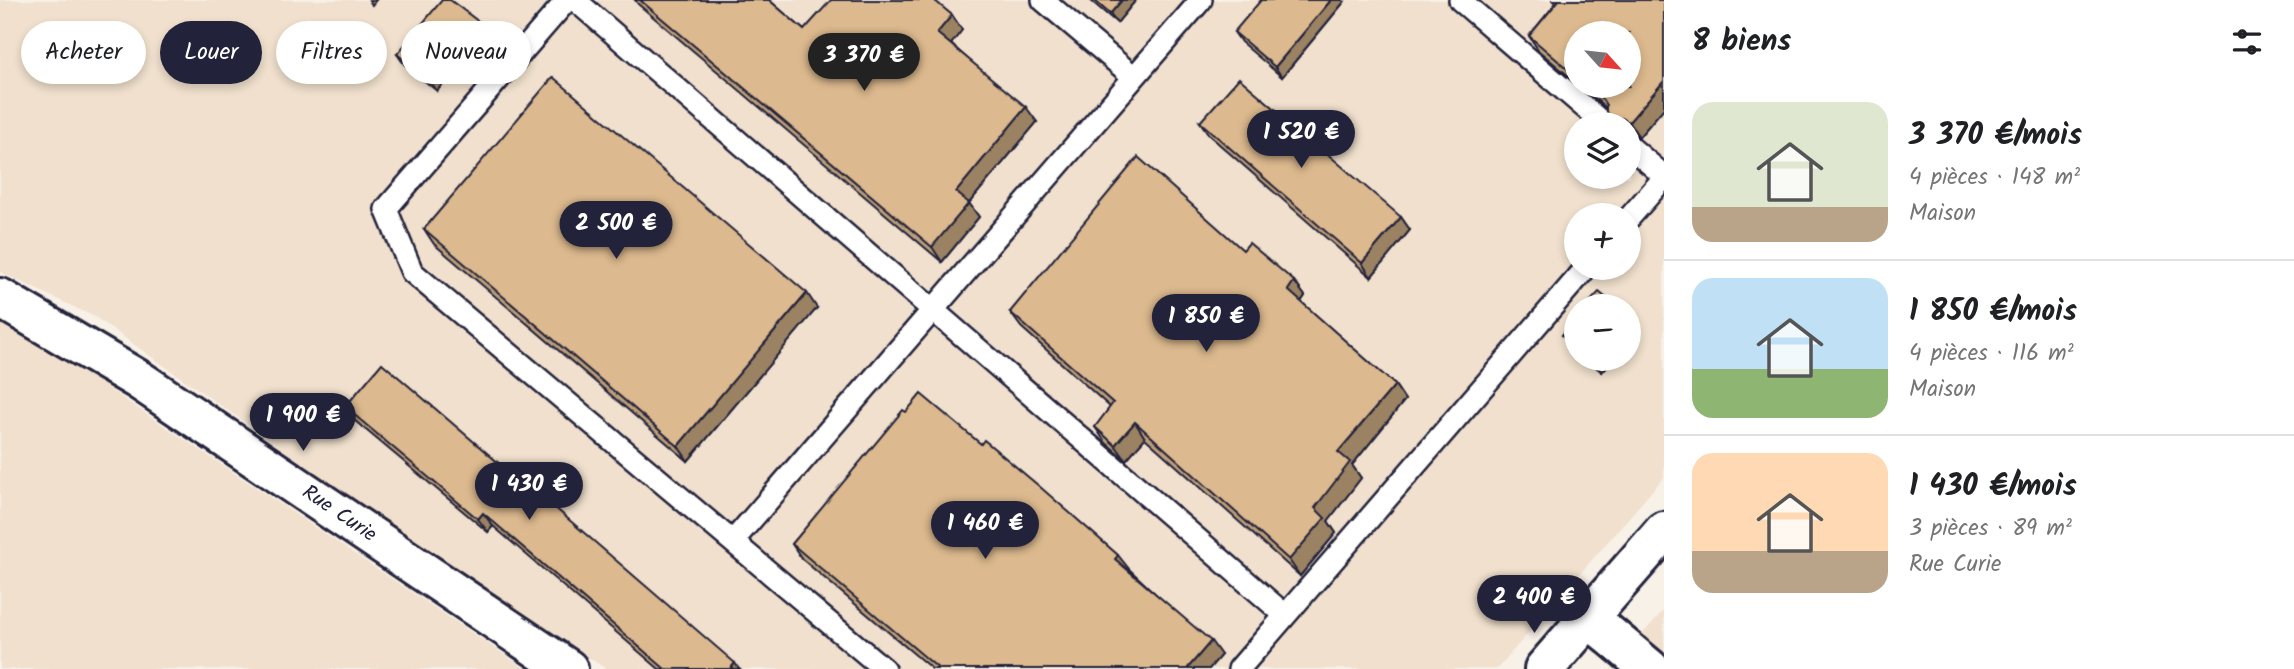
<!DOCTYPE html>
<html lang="fr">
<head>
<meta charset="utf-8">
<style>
  body { margin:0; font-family:Kalam,sans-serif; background:#f6f6f6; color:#202124; height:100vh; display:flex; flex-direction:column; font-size:26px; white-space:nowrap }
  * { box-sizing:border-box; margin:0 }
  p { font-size:23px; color:#757577 }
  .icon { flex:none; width:38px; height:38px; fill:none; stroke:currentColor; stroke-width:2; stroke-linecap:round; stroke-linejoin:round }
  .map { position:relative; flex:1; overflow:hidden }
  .drawer { display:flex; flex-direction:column; background:#fff; width:630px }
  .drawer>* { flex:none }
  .hud { position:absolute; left:21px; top:21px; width:665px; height:63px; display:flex; gap:14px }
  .needle { width:46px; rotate:117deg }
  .buttons { position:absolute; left:1564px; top:21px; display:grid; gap:14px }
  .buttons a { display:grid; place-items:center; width:77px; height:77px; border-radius:50%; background:#fff; box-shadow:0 4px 10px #0003; font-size:35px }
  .price { position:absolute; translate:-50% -60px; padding:0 16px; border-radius:24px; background:#22223b; color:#fff; font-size:23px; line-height:46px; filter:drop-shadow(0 2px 4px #0008) }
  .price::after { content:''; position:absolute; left:50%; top:42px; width:21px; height:16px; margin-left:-10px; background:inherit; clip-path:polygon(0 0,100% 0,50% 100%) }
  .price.current { background:#222; color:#fff }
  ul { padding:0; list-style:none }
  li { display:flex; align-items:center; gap:21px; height:175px; padding:0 28px }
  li+li { border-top:2px solid #e0e0e0 }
  li span { display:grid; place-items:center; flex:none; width:196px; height:140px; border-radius:21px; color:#555 }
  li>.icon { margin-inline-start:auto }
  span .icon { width:84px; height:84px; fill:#fffc; stroke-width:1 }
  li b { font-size:30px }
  h2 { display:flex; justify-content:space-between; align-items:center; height:84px; padding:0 28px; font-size:30px }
  .chip { padding:0 24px; border-radius:32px; background:#fff; box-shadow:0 4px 10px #0003; font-size:24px; line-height:63px }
  .chip.current { background:#22223b; color:#fff }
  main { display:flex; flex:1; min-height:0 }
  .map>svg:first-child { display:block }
  .built { fill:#f0e0cd; fill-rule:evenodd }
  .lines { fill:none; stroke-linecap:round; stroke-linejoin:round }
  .lane-casing { stroke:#22223b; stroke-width:26 }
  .street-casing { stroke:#22223b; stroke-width:44 }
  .secondary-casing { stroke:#22223b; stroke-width:44 }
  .lane { stroke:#fff; stroke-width:21 }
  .street { stroke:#fff; stroke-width:38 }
  .secondary { stroke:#fff; stroke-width:38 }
  .wall { fill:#bd9f7a; stroke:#22223b; stroke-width:2 }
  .shaded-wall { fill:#9a8263; stroke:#22223b; stroke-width:2 }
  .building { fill:#dcb98e; stroke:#22223b; stroke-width:2 }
  .labels { text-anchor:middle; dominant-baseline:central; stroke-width:6; stroke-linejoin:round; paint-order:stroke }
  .street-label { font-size:21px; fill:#22223b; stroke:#fff }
</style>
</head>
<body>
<main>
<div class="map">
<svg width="1664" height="669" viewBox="0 0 1664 669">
  <rect width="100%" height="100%" fill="#f8f1e8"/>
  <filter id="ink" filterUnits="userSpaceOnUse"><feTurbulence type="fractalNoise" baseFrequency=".0143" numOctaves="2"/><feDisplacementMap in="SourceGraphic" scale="14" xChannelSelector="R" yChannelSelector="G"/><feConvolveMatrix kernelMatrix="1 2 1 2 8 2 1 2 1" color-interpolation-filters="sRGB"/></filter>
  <g filter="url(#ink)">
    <path class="built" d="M 0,0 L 1664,0 L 1664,477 L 1497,669 L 606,669 L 332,484 L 95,317 L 0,272 ZM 1577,33 L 1629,33 L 1629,86 L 1577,86 ZM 1577,124 L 1629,124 L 1629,177 L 1577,177 ZM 1577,215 L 1629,215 L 1629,268 L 1577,268 ZM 1577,306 L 1629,306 L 1629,359 L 1577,359 Z
      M 0,321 L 30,336 L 526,669 L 0,669 Z
      M 1664,610 L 1664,669 L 1611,669 Z"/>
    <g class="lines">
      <defs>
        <path id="lane" d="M 567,0 L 386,209 L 412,272 L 884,669
          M 575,0 L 1285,615
          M 1043,0 L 1134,77
          M 1460,0 L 1604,124
          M 1629,146 L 1664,176
          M 1629,218 L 1664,178
          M 733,541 L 1201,0
          M 1239,669 L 1586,268"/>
        <path id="street" d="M 0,298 L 139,380 L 568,669
          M 1589,618 L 1650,669"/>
        <path id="secondary" d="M 1544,669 L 1664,531"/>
      </defs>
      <use href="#lane" class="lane-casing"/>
      <use href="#street" class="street-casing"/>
      <use href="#secondary" class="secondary-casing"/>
      <use href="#lane" class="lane"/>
      <use href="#street" class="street"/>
      <use href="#secondary" class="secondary"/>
    </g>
    <path class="wall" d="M 635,0 L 769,0 L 804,30 L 952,15 L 962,30 L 951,44 L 1037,122 L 969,203 L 979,217 L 942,262 L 638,4 Z
      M 1090,0 L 1136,0 L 1117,23 Z
      M 1553,0 L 1664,0 L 1664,108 L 1639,137 L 1632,133 L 1629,134 L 1629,124 L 1615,124 L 1606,112 L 1606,108 L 1580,86 L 1629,86 L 1577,33 L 1577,83 L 1539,51 L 1529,36 L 1556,3 Z
      M 1344,2 L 1282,77 L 1241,42 L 1234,32 Z
      M 485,32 L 437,91 L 404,64 L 397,54 Z
      M 1200,122 L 1401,217 L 1410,230 L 1371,277 L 1210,136 Z
      M 424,229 L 817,308 L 688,461 L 434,244 Z
      M 1294,281 L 1305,296 L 1301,302 L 1395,385 L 1405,400 L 1352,465 L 1361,478 L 1328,521 L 1336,533 L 1300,576 L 1145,438 L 1126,460 L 1106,443 L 1095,427 L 1110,407 L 1021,327 L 1010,312 Z
      M 1577,318 L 1577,351 L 1569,344 L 1562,335 Z
      M 1586,359 L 1613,359 L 1602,372 Z
      M 345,407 L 739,669 L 659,669 L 493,526 L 488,532 L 354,420 Z
      M 906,412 L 981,444 L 1129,569 L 1221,655 L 1209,669 L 932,669 L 802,559 L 792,544 Z"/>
    <path class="shaded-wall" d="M 369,0 L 376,0 L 372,5 Z
      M 1122,0 L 1136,0 L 1117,23 L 1110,14 Z
      M 1331,0 L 1343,0 L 1344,2 L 1282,77 L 1275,67 Z
      M 952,15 L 962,30 L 948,48 L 937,33 Z
      M 479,22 L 485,32 L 437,91 L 430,81 Z
      M 1664,81 L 1664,108 L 1639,137 L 1629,122 Z
      M 1026,107 L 1037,122 L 969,203 L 979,217 L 942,262 L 932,247 L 956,192 Z
      M 1401,217 L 1410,230 L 1371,277 L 1362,263 Z
      M 1294,281 L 1305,296 L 1298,305 L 1288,290 Z
      M 807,293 L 817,308 L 688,461 L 678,446 Z
      M 1631,318 L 1638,328 L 1629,338 L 1629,320 Z
      M 1598,359 L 1613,359 L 1602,372 L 1595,363 Z
      M 1395,385 L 1405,400 L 1352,465 L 1361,478 L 1328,521 L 1336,533 L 1300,576 L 1289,560 L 1315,508 L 1338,452 Z
      M 1135,422 L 1145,438 L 1126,460 L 1115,445 Z
      M 483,513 L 493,526 L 488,532 L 478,519 Z
      M 1118,555 L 1129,569 L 1125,573 L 1115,559 Z
      M 1211,641 L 1221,655 L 1209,669 L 1187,669 Z
      M 735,663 L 739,669 L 730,669 Z"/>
    <path class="building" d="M 442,0 L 450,0 L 479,22 L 430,81 L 397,54 Z
      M 640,0 L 769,0 L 804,30 L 831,0 L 934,0 L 952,15 L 937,33 L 1026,107 L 956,192 L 969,203 L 932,247 Z
      M 1094,0 L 1122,0 L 1110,14 Z
      M 1261,0 L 1331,0 L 1275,67 L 1234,32 Z
      M 1559,0 L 1664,0 L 1664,81 L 1629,122 L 1622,118 L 1614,119 L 1606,112 L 1606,105 L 1602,99 L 1587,86 L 1629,86 L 1629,33 L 1577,33 L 1577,77 L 1529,36 Z
      M 553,77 L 807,293 L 678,446 L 424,229 Z
      M 1239,78 L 1401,217 L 1362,263 L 1200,122 Z
      M 1138,157 L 1243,250 L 1249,243 L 1294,281 L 1288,290 L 1395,385 L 1338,452 L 1350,462 L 1315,508 L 1325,518 L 1289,560 L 1135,422 L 1115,445 L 1095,427 L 1113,403 L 1010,312 Z
      M 1599,292 L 1616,306 L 1586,306 Z
      M 1577,318 L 1577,347 L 1562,335 Z
      M 382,363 L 536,495 L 538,493 L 735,663 L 730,669 L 665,669 L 483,513 L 478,519 L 345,407 Z
      M 921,394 L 981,444 L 984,440 L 1039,486 L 1118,555 L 1115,559 L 1211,641 L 1187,669 L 939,669 L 792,544 L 903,410 L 906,412 Z"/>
  </g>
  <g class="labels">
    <g class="street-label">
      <text transform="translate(339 514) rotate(34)">Rue Curie</text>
    </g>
  </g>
</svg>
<div class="buttons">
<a><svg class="needle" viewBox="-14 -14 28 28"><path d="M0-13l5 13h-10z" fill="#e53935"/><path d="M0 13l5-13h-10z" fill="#757577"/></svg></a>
<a><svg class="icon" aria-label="layers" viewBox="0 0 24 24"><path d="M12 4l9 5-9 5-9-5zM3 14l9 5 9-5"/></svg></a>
<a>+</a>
<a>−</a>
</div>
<b class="price current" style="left:864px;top:93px">3 370 €</b>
<b class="price" style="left:1301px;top:170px">1 520 €</b>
<b class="price" style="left:616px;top:261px">2 500 €</b>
<b class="price" style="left:1206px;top:354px">1 850 €</b>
<b class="price" style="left:303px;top:453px">1 900 €</b>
<b class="price" style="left:529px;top:522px">1 430 €</b>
<b class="price" style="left:985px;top:561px">1 460 €</b>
<b class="price" style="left:1534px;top:635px">2 400 €</b>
<div class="hud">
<a class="chip">Acheter</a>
<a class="chip current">Louer</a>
<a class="chip">Filtres</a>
<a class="chip">Nouveau</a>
</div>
</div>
<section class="drawer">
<h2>8 biens<svg class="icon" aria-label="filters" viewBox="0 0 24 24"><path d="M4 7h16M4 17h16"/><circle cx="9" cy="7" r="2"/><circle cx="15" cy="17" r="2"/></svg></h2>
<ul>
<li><span style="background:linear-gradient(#dfe7d0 75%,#b9a48a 0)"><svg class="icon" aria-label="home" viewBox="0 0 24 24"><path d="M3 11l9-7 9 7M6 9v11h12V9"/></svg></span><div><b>3 370 €/mois</b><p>4 pièces · 148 m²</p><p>Maison</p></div></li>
<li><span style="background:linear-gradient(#bfe0f5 65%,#8fb573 0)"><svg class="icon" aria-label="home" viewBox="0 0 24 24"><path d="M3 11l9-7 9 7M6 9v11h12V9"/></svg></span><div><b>1 850 €/mois</b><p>4 pièces · 116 m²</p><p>Maison</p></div></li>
<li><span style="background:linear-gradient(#ffd9b3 70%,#b9a48a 0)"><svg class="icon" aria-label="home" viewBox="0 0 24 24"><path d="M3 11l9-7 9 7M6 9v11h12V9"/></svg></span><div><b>1 430 €/mois</b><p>3 pièces · 89 m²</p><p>Rue Curie</p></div></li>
</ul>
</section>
</main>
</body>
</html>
